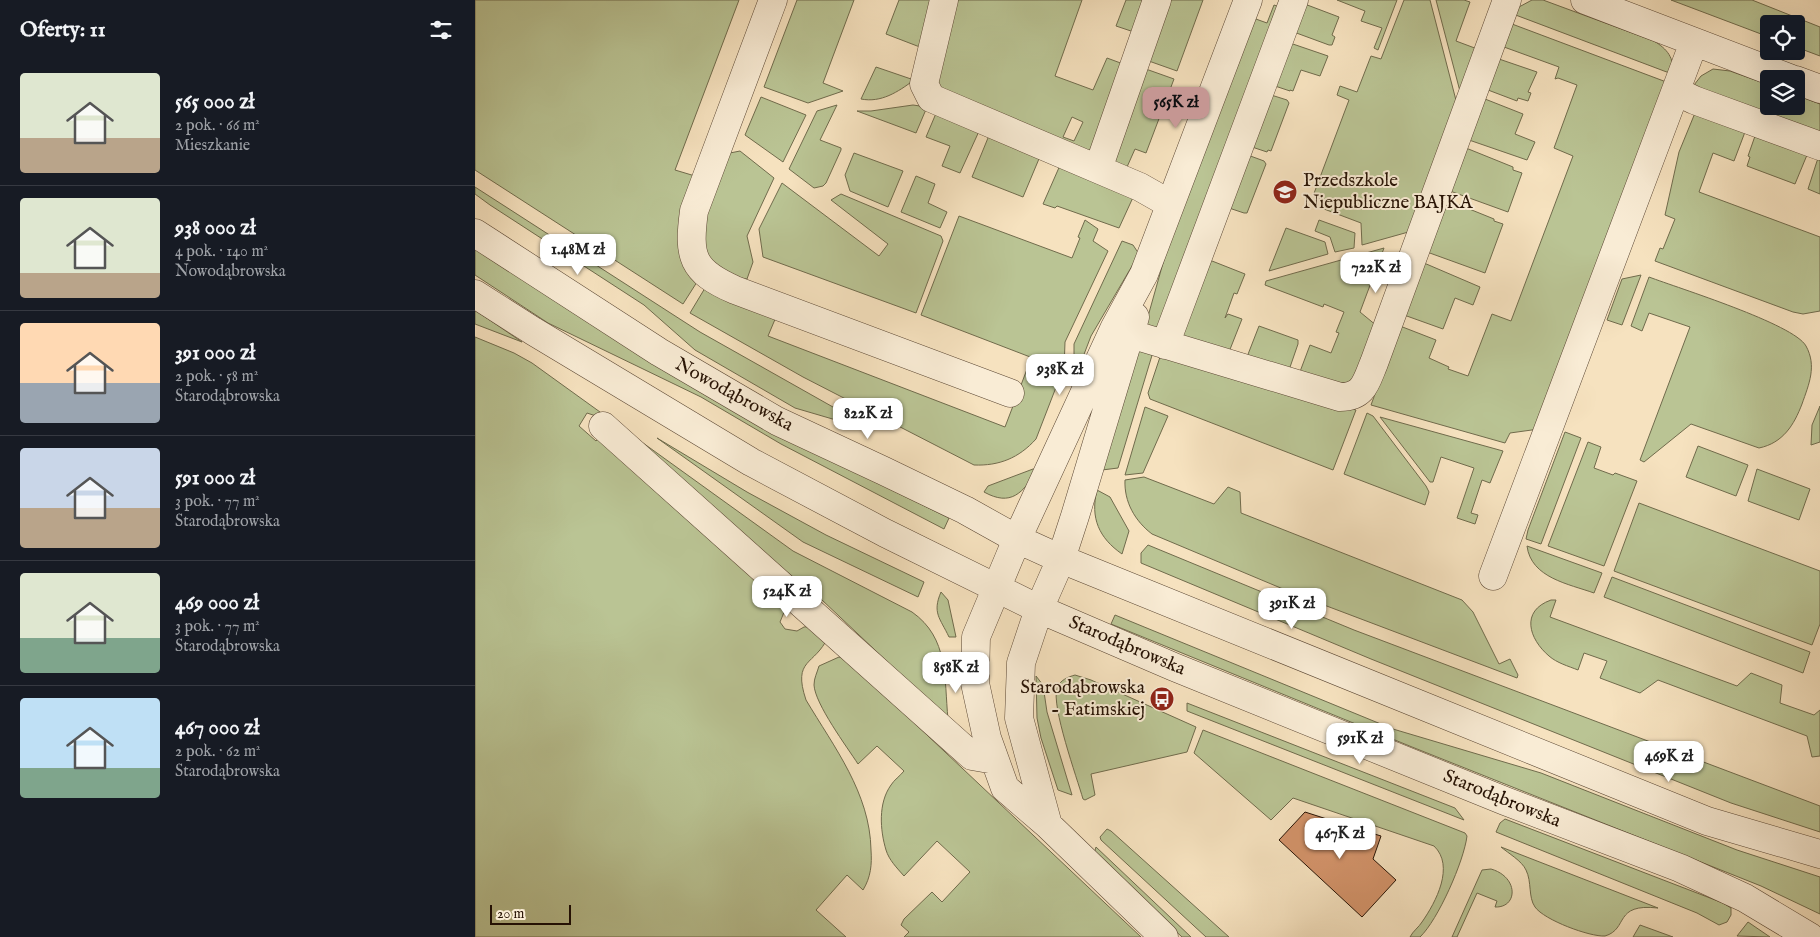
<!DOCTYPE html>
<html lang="pl">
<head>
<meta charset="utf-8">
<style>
  body { margin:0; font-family:"IM FELL English",serif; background:#242831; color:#f1f3f6; height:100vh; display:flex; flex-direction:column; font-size:19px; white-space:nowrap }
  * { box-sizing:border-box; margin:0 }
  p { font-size:16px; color:#9ea1a6 }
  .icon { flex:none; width:28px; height:28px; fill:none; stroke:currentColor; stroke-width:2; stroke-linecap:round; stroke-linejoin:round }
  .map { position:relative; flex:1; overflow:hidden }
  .details { display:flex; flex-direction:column; background:#171b24; width:475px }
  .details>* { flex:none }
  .fabs { position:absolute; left:1285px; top:15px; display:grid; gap:10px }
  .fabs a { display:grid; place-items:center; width:45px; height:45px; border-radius:5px; background:#171b24; box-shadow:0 5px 20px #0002; font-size:25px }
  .scale { position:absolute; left:15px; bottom:12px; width:81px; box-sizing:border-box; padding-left:5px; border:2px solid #261204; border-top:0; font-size:14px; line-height:18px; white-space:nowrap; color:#261204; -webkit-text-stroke:4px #f9ecd5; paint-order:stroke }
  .price { position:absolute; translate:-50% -42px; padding:0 11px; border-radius:10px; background:#fff; color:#222; font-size:16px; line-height:32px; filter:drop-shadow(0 1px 2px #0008) }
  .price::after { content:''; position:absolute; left:50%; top:30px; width:15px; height:11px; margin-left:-8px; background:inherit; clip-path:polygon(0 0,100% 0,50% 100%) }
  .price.on { background:#c59692; color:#111 }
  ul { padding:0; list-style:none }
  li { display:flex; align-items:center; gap:15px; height:125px; padding:0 20px }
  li+li { border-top:1px solid #363941 }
  li span { display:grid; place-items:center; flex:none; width:140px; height:100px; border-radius:5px; color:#555 }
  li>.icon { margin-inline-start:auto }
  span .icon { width:60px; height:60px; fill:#fffc; stroke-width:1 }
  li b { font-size:21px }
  h2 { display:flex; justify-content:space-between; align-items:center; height:60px; padding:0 20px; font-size:21px }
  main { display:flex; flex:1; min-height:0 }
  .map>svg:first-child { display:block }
  .green { fill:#bac494; stroke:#706b4c; fill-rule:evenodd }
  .building { fill:#d3936a; stroke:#261204 }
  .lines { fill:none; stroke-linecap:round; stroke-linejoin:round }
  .minor-casing { stroke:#5a4633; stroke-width:29 }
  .minor { stroke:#f9ecd5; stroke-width:28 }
  .labels { text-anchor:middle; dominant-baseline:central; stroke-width:4; stroke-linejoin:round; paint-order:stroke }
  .poi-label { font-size:19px; fill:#261204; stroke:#f9ecd5; text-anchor:start }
  .street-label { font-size:19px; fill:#261204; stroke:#f9ecd5 }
</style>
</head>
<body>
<main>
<section class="details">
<h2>Oferty: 11<svg class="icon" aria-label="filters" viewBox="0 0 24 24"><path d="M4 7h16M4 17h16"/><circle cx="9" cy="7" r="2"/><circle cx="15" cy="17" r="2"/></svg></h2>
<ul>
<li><span style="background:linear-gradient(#dfe7d0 65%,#b9a48a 0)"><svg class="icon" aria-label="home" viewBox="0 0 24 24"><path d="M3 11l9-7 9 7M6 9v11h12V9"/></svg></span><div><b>565 000 zł</b><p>2 pok. · 66 m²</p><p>Mieszkanie</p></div></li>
<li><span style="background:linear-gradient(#dfe7d0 75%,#b9a48a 0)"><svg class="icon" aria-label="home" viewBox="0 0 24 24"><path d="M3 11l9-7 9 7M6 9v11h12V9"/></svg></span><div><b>938 000 zł</b><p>4 pok. · 140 m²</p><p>Nowodąbrowska</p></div></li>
<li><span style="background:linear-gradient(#ffd9b3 60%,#9aa5b1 0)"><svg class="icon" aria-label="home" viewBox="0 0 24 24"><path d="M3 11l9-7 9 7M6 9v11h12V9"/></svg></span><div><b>391 000 zł</b><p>2 pok. · 58 m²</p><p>Starodąbrowska</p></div></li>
<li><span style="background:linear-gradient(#c9d6e8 60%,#b9a48a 0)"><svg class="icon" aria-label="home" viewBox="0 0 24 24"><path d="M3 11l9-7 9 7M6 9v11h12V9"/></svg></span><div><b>591 000 zł</b><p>3 pok. · 77 m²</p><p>Starodąbrowska</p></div></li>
<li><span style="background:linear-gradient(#dfe7d0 65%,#7fa58c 0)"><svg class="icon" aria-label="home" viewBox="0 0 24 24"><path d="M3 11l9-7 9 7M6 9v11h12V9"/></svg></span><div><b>469 000 zł</b><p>3 pok. · 77 m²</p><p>Starodąbrowska</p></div></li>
<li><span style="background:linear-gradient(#bfe0f5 70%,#7fa58c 0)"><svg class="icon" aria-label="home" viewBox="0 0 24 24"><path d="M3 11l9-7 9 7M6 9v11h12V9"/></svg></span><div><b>467 000 zł</b><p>2 pok. · 62 m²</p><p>Starodąbrowska</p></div></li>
</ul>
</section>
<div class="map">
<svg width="1345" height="937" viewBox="0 0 1345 937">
  <rect width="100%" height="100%" fill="#f6e2bf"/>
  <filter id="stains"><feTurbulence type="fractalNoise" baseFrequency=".004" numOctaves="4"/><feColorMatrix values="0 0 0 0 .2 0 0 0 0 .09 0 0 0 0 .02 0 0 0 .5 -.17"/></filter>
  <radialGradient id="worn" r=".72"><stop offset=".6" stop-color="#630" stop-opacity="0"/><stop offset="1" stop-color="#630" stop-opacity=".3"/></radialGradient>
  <path class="green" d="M 0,0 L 264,0 L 200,170 L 220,176 L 222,282 L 208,304 L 0,170 Z
    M 322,0 L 379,0 L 348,83 L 368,91 L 333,103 L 289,87 Z
    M 424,0 L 461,0 L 450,49 L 411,34 Z
    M 480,0 L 607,0 L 580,76 L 618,90 L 632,58 L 651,65 L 618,157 L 462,89 ZM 597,117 L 608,122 L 599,141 L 588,137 Z
    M 651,0 L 674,0 L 662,33 L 641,26 Z
    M 692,0 L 728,0 L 702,71 L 671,60 Z
    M 862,0 L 922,0 L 903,50 L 899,48 L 907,28 L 886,21 L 890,11 Z
    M 929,0 L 955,0 L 983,108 L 937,231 L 887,245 L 886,223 L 849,209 L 851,201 L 838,196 L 874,100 L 862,95 L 865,86 L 882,92 L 896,56 L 906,59 Z
    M 961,0 L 989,0 L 995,2 L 981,41 L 1005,50 L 987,99 Z
    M 1057,0 L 1068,0 L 1179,41 C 1192,49 1200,58 1197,74 L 1038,14 L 1044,7 Z
    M 1196,0 L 1277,0 L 1345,27 L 1345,56 L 1321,47 L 1321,24 L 1294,24 L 1294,37 Z
    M 827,3 L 864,17 L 857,35 L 860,37 L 857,45 L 854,45 L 816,31 Z
    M 799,5 L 807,8 L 685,332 L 670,327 L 690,256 L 778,18 L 792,23 Z
    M 1037,24 L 1194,83 L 1064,429 L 1035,433 L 1030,443 L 896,405 L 925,326 L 961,340 L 954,358 L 974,367 L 973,369 L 993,376 L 1017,314 L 1036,321 L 1098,156 L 1079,148 L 1102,85 L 1083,78 L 1080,79 L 1084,67 L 1029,47 Z
    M 812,42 L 853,56 L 845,76 L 826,70 L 818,91 L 815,90 L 815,91 L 797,85 Z
    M 1024,59 L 1062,72 L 1053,92 L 1056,93 L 1053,101 L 1043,98 L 1042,101 L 1013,90 Z
    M 401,67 L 439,80 C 423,92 406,103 386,99 Z
    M 668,68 L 699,79 L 671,153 L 660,149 L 652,167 L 635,161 Z
    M 1238,69 L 1255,71 L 1294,85 L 1294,106 L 1321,106 L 1321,95 L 1345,104 L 1345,140 L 1219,85 L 1226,76 Z
    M 793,94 L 812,100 L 814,103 L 796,151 L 793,150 L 792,152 L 774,146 Z
    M 286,97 L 331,115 L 308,162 L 270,135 Z
    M 1010,99 L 1048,114 L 1040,134 L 1060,142 L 1052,160 L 994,140 Z
    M 362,105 L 345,140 L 366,148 L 366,150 L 351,183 L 348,186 L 339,188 L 314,169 L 342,111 Z
    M 438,105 L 452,107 L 441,133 L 382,111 L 396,111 Z
    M 462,111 L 505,129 L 485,173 L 467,166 L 475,146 L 451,137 Z
    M 1220,113 L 1270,132 L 1259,161 L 1238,153 L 1224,192 L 1345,237 L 1345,311 L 1328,314 L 1318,312 L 1180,261 L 1185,248 L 1188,249 L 1200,219 L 1190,215 L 1204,152 Z
    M 515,133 L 566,154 L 548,197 L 497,177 Z
    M 1280,136 L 1332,155 L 1320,184 L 1272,166 L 1275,157 L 1273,156 Z
    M 991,148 L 1038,167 L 1038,170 L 1047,173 L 1033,212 L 975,191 Z
    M 265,151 L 299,178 L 272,236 L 278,262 L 272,279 L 268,279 L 237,265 L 229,245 L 230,218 L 255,153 Z
    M 379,153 L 428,171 L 413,207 L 375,191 L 370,175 Z
    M 770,154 L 789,161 L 791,164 L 772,213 L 769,213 L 751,207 Z
    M 1343,158 L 1345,159 L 1345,194 L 1333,189 Z
    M 586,163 L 660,193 L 644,228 L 582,206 L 580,208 L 568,204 Z
    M 441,176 L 460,184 L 453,203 L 472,212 L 465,228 L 426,212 Z
    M 307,183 L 404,256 L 413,244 L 356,200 L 366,194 L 466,236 L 468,241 L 441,313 L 288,257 L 284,229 Z
    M 0,187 L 225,332 L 381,420 L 378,425 L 320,408 L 220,350 L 169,305 L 15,205 L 0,194 Z
    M 972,200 L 1019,219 L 1019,221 L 1028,224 L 1010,273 L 952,252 Z
    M 484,216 L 597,258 L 605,238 L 603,237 L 610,220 L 623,229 L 618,241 L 633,251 L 590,342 L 589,370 L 446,315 Z
    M 844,220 L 880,233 L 879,248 L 860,252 L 855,237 L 840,231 Z
    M 811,228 L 850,242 L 853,254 L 794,271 Z
    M 647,241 L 658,245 L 664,254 L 616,336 L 603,370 L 599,369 L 599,344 Z
    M 0,246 L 370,467 L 474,518 L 469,529 L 306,444 L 226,397 L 73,323 L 0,275 Z
    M 909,248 L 885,312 L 902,326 L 883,380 L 859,386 L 823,377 L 835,345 L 856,353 L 864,333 L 861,332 L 869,312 L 849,304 L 848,307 L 790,285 L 791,281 Z
    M 732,259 L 770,274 L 762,294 L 759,293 L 750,318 L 753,314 L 767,319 L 752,357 L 703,334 Z
    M 949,263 L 1005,287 L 998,305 L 980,298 L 968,329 L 929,315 Z
    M 1166,275 L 1147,325 L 1132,320 L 1147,279 Z
    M 1174,277 C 1203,288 1319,324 1331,346 C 1342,366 1334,384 1327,404 C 1319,425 1308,443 1284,448 L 1216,424 L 1169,462 L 1165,460 L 1215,327 L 1174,313 L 1167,331 L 1156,326 Z
    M 230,288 L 301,317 L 293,336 L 530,427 L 554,364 L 585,377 L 561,439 C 544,458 524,466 499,465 L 328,377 L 215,313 Z
    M 0,310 L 47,342 L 0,324 Z
    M 784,326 L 823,340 L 823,344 L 813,373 L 770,362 Z
    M 0,337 L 39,353 L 57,363 L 318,551 L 437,612 C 474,638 469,678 473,719 L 329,583 L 318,577 L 124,417 L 112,413 L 104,426 L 121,441 L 127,435 L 312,605 L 305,622 L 310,629 L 322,631 L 329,627 L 341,626 L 353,637 C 340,666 317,658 331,700 C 359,747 395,793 396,850 C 397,864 396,877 388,890 L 372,875 L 341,910 L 371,937 L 0,937 Z
    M 663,351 L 678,352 L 643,468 L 627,470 Z
    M 686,354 L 881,410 L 858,470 L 675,399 L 673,393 Z
    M 1345,406 L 1345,442 L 1336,445 L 1337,425 Z
    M 670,407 L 693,416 L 668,473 L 650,475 Z
    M 892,413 L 898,416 L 951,486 L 954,492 L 950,505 L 869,474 Z
    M 905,417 L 1028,451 L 1015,483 L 1007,480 L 996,513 L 1003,515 L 1000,524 L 982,518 L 999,468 L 966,457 L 958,482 L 955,482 Z
    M 1090,432 L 1106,438 L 1066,544 L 1051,539 L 1053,530 Z
    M 182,438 L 272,492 L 351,535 L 449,582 L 443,597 L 328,542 Z
    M 1113,442 L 1126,447 L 1119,468 L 1138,475 L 1140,473 L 1162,481 L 1129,566 L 1073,546 Z
    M 1223,446 L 1273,465 L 1261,496 L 1211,477 Z
    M 558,469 L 562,470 C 548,493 536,507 509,492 L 513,486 Z
    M 1282,469 L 1335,489 L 1324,520 L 1273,501 Z
    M 669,477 L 739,504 L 753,487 L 765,492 L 766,513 L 987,600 L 998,612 L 1024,664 L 1035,659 L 1043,675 L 1042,678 L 820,594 L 677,534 C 660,521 649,502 650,480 Z
    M 622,490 L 635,497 L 654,531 L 647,554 C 624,538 615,518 622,490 Z
    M 1164,503 L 1345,571 L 1345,624 L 1337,645 L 1139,571 Z
    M 673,545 L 879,630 L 1345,806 L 1345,832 L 1256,803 L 896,659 L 666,563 L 666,553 Z
    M 1052,546 L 1127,573 L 1119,593 C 1094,584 1056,578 1052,546 Z
    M 1137,577 L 1335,652 L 1328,673 L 1129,597 Z
    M 466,592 L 473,600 L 481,637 L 474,637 C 465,618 457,613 466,592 Z
    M 1076,600 L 1081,600 L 1075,617 L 1262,686 L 1276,673 L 1307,685 L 1305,703 L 1339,715 L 1345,710 L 1345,756 L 1337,757 L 1332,736 L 1183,680 L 1165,693 L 1125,678 L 1132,661 L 1109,653 L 1103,670 C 1093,666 1082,663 1074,656 C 1054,639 1045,611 1076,600 Z
    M 640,615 L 918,729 L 1066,773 L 1262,850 L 1345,877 L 1345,914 L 1286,886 L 937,747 L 636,624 Z
    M 364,657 L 370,659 L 380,667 L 666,937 L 429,937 L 434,932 L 426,925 L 429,919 L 457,892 L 467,902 L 495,872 L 462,841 L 429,876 C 422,868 414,860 411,850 C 405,830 403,803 416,785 C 419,780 425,776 429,771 L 402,746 L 383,764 C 372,747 340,704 339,685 C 339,678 342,673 344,666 Z
    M 600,675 L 616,680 L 721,727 L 712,752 L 616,774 L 620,795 L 610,800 L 608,799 C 602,778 576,706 582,688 C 585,680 593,677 600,675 Z
    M 561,676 L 568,685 L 572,712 L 597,795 L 583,790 L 566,738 L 562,718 Z
    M 712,703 L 980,808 L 989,820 L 712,711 Z
    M 728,730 L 990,833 L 992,836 C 989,861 963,920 945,937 L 935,937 C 938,931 944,927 947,922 C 961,902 980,866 959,846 L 818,798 L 796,820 L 719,753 Z
    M 1030,819 L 1248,903 L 1256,908 L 1256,915 L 1252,922 L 1244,925 L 1222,913 L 1021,832 L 1025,823 Z
    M 632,829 L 636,831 L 754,937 L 731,937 L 626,840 L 625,837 Z
    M 621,847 L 716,937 L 707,937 L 619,854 Z
    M 1026,847 L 1183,908 C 1138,903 1154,929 1130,936 C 1115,937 1069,920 1060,907 C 1053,897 1057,882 1051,870 C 1047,861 1033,853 1026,847 Z
    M 1016,869 C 1044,877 1043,908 1020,907 L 1022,901 L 1002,893 L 982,937 L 977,937 L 1007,870 Z
    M 1273,922 L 1295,937 L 1262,936 Z
    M 1165,925 L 1198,937 L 1158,937 Z"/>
  <path class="building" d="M 830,812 L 858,821 L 873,835 L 880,828 L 906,836 L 898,859 L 921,880 L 887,917 L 804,840 Z"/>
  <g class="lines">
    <defs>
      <path id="minor" d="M 298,0 L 219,211 C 213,256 216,271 260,290 L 535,393
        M 469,0 L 449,84 L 456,98 L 665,187 L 695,204
        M 1110,0 L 1317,79
        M 1321,80 L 1345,89
        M 1201,91 L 1219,100 L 1345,146
        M 623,169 L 682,0
        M 0,233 L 184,352 L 302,421 L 409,471 L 490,510 L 542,539 L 586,559 L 1232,821 L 1345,854
        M 0,294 L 58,331 L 276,462 L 410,533 L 564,609 L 699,667 L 1030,801 L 1205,868 L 1270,898 L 1335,937
        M 639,329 L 865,397 C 889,397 891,382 899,363 L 1032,0
        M 690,345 L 819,0
        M 128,426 L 497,756 L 520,760
        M 1018,576 L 1219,42
        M 573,825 L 544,718 L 546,663 L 564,609 L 586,559 L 600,516 L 660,317
        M 689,937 L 573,825 L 530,788 L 512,738 L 500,683 L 501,637 L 542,539 L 639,329 L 669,274 L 773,0"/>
    </defs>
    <use href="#minor" class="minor-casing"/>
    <use href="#minor" class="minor"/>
  </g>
  <defs>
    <symbol id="school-disc" viewBox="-11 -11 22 22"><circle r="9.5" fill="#8f2418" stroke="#f9ecd5"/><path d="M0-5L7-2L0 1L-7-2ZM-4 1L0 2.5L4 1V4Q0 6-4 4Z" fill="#fff"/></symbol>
    <symbol id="bus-disc" viewBox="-11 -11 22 22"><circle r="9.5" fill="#8f2418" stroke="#f9ecd5"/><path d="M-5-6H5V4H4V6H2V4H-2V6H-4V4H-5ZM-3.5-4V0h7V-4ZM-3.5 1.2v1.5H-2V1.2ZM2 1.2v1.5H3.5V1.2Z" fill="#fff"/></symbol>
  </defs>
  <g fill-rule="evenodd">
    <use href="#school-disc" x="796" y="178" width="28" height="28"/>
    <use href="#bus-disc" x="673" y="685" width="28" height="28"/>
  </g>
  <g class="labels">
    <g class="poi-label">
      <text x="828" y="181">Przedszkole<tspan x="828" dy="22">Niepubliczne BAJKA</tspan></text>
      <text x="670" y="688" text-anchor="end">Starodąbrowska<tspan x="670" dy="22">- Fatimskiej</tspan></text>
    </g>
    <g class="street-label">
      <text transform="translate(259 395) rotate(29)">Nowodąbrowska</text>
      <text transform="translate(652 646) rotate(23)">Starodąbrowska</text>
      <text transform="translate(1027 799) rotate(22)">Starodąbrowska</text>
    </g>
  </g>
  <rect width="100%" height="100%" filter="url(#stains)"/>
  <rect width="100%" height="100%" fill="url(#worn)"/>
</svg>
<div class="fabs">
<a><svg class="icon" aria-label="locate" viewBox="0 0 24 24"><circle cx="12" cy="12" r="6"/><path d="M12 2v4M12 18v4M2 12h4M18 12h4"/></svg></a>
<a><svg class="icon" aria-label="layers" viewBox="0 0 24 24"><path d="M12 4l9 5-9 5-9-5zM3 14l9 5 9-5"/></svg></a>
</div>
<div class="scale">20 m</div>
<b class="price on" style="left:701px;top:129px">565K zł</b>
<b class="price" style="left:103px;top:276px">1.48M zł</b>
<b class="price" style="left:901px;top:294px">722K zł</b>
<b class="price" style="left:585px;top:396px">938K zł</b>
<b class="price" style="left:393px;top:440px">822K zł</b>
<b class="price" style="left:312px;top:618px">524K zł</b>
<b class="price" style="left:817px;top:630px">391K zł</b>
<b class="price" style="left:481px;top:694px">858K zł</b>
<b class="price" style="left:885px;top:765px">591K zł</b>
<b class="price" style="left:1194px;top:783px">469K zł</b>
<b class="price" style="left:865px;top:860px">467K zł</b>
</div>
</main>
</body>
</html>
